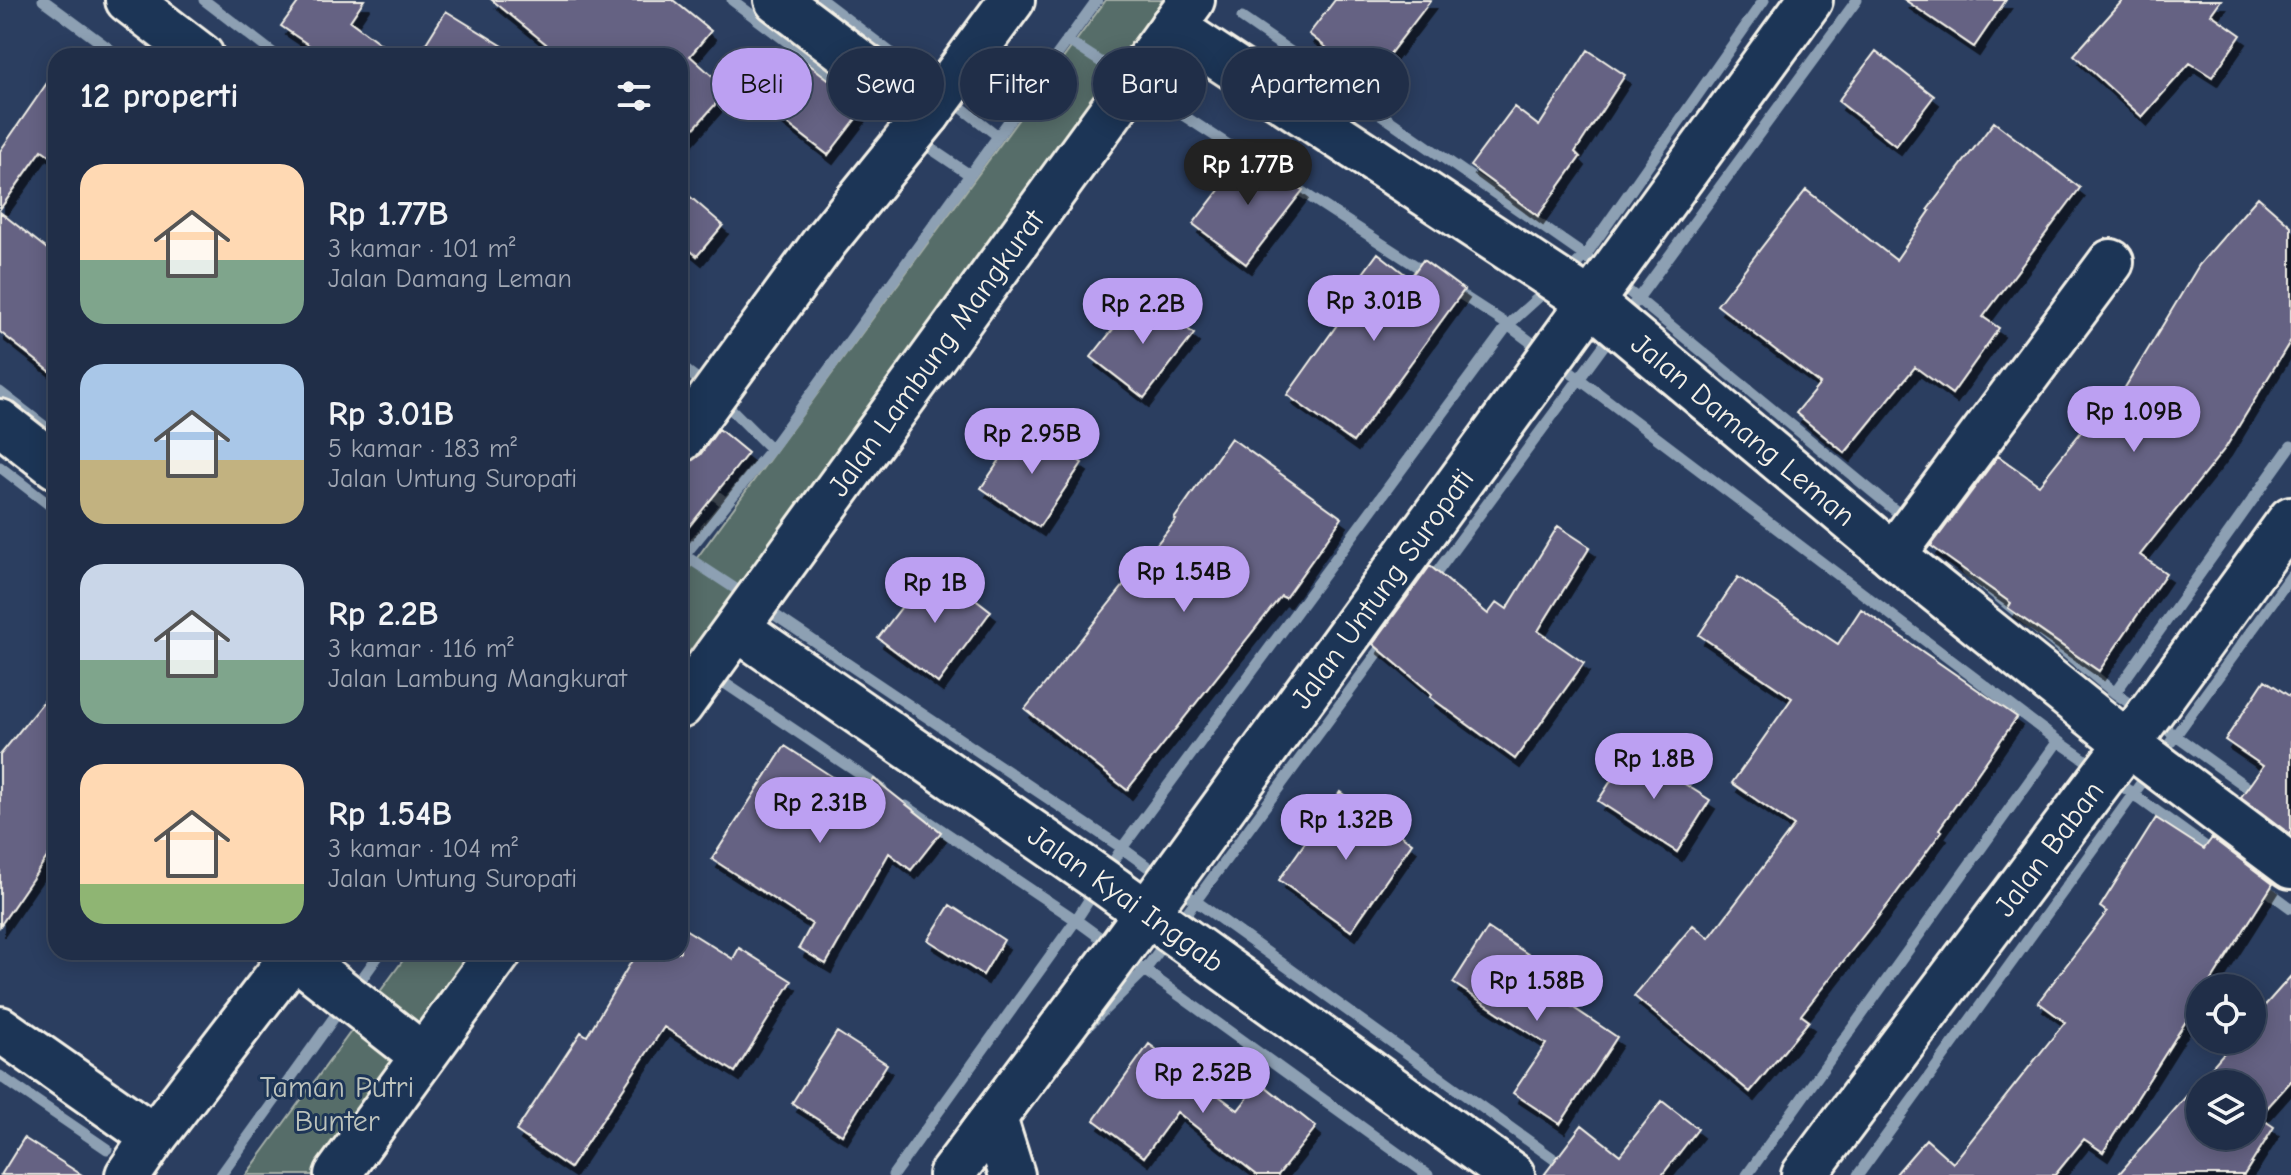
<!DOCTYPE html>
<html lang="id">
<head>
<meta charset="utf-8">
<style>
  body { margin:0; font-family:"Comic Neue",sans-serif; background:#2d3a52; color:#f1f3f6; height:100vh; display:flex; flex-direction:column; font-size:30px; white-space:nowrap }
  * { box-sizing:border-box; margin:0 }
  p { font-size:26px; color:#a2a8b4 }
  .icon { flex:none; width:44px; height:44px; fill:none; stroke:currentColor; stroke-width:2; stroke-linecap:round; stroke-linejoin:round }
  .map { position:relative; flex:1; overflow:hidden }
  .details { position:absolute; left:48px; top:48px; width:640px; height:912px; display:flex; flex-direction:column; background:#202e48; border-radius:24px; box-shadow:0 4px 20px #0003,0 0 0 2px #3d4a60 }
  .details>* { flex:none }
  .guide { position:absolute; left:712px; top:48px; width:760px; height:72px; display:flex; gap:16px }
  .tools { position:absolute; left:2186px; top:974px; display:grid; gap:16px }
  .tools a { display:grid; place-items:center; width:80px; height:80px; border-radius:50%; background:#202e48; box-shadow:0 4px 20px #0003,0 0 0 2px #3d4a60; font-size:40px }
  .price { position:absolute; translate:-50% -68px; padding:0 18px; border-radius:28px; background:#bca0f2; color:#111; font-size:26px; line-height:52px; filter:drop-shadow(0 2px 4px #0008) }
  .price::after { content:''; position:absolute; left:50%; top:48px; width:24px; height:18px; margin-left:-12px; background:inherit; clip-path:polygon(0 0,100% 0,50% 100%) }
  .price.active { background:#222; color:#fff }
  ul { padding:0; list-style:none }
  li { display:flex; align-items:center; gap:24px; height:200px; padding:0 32px }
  li span { display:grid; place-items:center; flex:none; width:224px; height:160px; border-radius:24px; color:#555 }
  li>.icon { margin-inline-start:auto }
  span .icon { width:96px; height:96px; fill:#fffc; stroke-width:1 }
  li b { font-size:34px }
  h2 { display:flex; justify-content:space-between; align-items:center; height:96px; padding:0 32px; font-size:34px }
  .chip { padding:0 28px; border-radius:36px; background:#202e48; box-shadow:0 4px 20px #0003,0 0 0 2px #3d4a60; font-size:28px; line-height:72px }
  .chip.active { background:#bca0f2; color:#111 }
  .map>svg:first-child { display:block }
  .green { fill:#566d69; stroke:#a5afa8; stroke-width:2 }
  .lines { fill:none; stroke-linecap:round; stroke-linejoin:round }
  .stream { stroke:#8da0b3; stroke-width:11 }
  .building { fill:#656283; stroke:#f4f1e8; stroke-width:2; fill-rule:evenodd; filter:url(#shadow) }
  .street-casing { stroke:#f4f1e8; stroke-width:50 }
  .secondary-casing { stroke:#f4f1e8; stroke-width:50 }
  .street { stroke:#1d3557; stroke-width:44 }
  .secondary { stroke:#1d3557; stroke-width:44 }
  .labels { text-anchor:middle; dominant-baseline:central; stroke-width:6; stroke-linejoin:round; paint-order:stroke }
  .street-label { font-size:30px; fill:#f4f1e8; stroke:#1d3557 }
  .park-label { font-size:30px; fill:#bdc3bc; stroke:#1d3557 }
</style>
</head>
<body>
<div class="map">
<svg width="2291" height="1175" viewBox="0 0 2291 1175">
  <defs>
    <filter id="shadow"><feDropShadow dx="5" dy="9" stdDeviation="0" flood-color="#0009"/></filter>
  </defs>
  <rect width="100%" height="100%" fill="#2b3e60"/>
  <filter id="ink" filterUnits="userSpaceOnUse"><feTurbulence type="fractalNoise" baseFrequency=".0125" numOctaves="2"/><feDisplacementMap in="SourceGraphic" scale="16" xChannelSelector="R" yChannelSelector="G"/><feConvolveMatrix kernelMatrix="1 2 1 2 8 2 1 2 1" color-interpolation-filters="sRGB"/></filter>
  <g filter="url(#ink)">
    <path class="green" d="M 1106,0 L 1179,0 L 680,687 L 680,581 Z
      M 409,952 L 488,952 L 326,1175 L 246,1175 Z"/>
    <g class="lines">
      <path class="stream" d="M 43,0 L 119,56
        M 204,0 L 277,56
        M 732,0 L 904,130
        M 822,0 L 936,87
        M 1242,18 L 1585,256 L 1764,0
        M 1067,40 L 1124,77
        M 1138,86 L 1258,164
        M 949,98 L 998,136
        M 918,140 L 970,175
        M 1290,184 L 1430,275
        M 1564,275 L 1585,256 L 1602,269
        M 1615,280 L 1908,521
        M 1623,319 L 1857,0
        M 1544,352 L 1508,325 L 1551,286
        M 1558,363 L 2058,741 L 1747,1175
        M 680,366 L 708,387
        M 0,392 L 56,435
        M 721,399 L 771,449
        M 0,467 L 56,510
        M 680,469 L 726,503
        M 684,555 L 748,597
        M 682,558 L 771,449 L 1097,0
        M 1967,571 L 2115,693 L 2291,446
        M 1429,583 L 1613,333
        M 763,607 L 1122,848 L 1508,325 L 1451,288
        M 680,653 L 699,666
        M 714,676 L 882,789
        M 2115,693 L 2141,711
        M 2155,721 L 2258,795
        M 2058,741 L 2097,768
        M 2160,757 L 2291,576
        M 2111,778 L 2217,855
        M 1107,872 L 1122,848 L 1163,878
        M 2257,883 L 2291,908
        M 1098,886 L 1076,920 L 1113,947
        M 1190,897 L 1576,1175
        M 1178,925 L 1388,639
        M 1140,967 L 1428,1175
        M 353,991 L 381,952
        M 1088,1026 L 1145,970 L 1168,939
        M 0,1076 L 107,1149
        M 221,1175 L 343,1005
        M 893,1175 L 1076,920 L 906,806
        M 1858,1175 L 2150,771"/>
    </g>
    <path class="building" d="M 300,0 L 364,0 L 350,21 L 397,56 L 325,56 L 281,26 Z
      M 492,0 L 673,0 L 711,31 L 690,56 L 728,90 L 680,144 L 680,56 L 561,56 Z
      M 1335,0 L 1431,0 L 1369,81 L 1309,34 Z
      M 1905,0 L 2006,0 L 1974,47 Z
      M 2123,0 L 2221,0 L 2211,14 L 2241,35 L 2212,77 L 2190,63 L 2142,117 L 2074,55 Z
      M 446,11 L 519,56 L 418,56 Z
      M 790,50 L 865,107 L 828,155 L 753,97 Z
      M 1588,50 L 1625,75 L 1575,152 L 1580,157 L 1538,216 L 1470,166 L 1514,107 L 1539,126 Z
      M 1876,51 L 1934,96 L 1896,146 L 1838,101 Z
      M 56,70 L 56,160 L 42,150 L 0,209 L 0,151 Z
      M 1994,122 L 2080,188 L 1983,317 L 1999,328 L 1952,394 L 1915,367 L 1845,453 L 1796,413 L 1820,384 L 1717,305 L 1806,190 L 1896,260 L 1930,211 L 1928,209 Z
      M 1250,150 L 1303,190 L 1246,264 L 1193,224 Z
      M 680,188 L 723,225 L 697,256 L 680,242 Z
      M 2258,197 L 2291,226 L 2291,340 L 2226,447 L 2140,555 L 2166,573 L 2099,671 L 2008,608 L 2011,603 L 1931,546 L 1998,456 L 2039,485 L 2108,398 L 2115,404 L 2199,265 Z
      M 0,212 L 56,256 L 56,376 L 0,332 Z
      M 1378,253 L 1410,278 L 1423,260 L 1464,290 L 1353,442 L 1287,395 L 1354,301 L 1347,295 Z
      M 1142,293 L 1194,334 L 1144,398 L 1091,357 Z
      M 1024,424 L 1082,463 L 1039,527 L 981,488 Z
      M 719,429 L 748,453 L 680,538 L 680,467 L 700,455 Z
      M 1231,438 L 1342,518 L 1285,598 L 1281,596 L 1127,790 L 1025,709 L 1176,520 L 1174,519 Z
      M 1558,526 L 1590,547 L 1538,631 L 1584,663 L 1515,759 L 1430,697 L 1432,694 L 1373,644 L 1430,566 L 1488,614 L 1497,602 L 1507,609 Z
      M 933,566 L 991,611 L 938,683 L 878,638 Z
      M 1738,577 L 1838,644 L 1861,609 L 2017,717 L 1939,829 L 1942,831 L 1889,903 L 1801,1015 L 1809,1021 L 1750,1092 L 1634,996 L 1693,925 L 1709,938 L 1794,826 L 1732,783 L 1792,698 L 1699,635 Z
      M 2265,680 L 2291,697 L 2291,835 L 2241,797 L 2263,766 L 2225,740 Z
      M 56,686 L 56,844 L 0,926 L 0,755 Z
      M 785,746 L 862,796 L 874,779 L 941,832 L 911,870 L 889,853 L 826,964 L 799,948 L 812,924 L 712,859 Z
      M 1631,750 L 1710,800 L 1677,852 L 1598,801 Z
      M 1340,792 L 1412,843 L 1351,931 L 1279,880 Z
      M 2156,818 L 2204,849 L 2212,838 L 2273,884 L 2207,988 L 2200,988 L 2200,999 L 2103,1152 L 2084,1139 L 2055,1175 L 1895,1175 L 1926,1139 L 1953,1163 L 2065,1022 L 2038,1002 L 2107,912 L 2100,907 Z
      M 950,905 L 1004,940 L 983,975 L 928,940 Z
      M 680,926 L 733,959 L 739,948 L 792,981 L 735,1072 L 664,1027 L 570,1168 L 516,1131 L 581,1032 L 587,1036 L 637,952 L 680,952 Z
      M 1488,928 L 1558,974 L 1547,990 L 1617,1037 L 1560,1124 L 1513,1093 L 1546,1044 L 1453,983 Z
      M 2291,976 L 2291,1081 L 2259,1117 L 2274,1127 L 2244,1175 L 2118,1175 L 2235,1040 L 2252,1040 L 2252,1020 ZM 2200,1084 L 2252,1084 L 2252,1136 L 2200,1136 Z
      M 837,1032 L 887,1064 L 842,1135 L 792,1103 Z
      M 1149,1044 L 1238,1110 L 1260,1082 L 1316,1127 L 1278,1175 L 1257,1175 L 1177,1112 L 1144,1157 L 1094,1120 Z
      M 1662,1101 L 1698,1129 L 1662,1175 L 1544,1175 L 1582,1125 L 1620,1155 Z
      M 24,1138 L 82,1175 L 1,1175 Z"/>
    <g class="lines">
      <defs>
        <g id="street">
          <path d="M 128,0 L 201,56"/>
          <path d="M 777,0 L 928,114"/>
          <path id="s1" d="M 1172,27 L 1592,303 L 1893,555 L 2127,743 L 2291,866"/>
          <path d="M 0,422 L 56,466"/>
          <path d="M 1893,555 L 2111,262"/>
          <path id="s2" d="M 737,628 L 1101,880 L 1512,1175"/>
          <path d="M 294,955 L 423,1056"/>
          <path d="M 0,1029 L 154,1137"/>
          <path d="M 981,1135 L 994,1118 L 1012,1175"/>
          <path id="s3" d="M 951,1175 L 1113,959 L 1810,0"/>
          <path id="s4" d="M 1804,1175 L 2137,731 L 2291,519"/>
        </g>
        <g id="secondary">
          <path d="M 680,440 L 826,240 L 928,114 L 1012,0"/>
          <path id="s5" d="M 680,706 L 1192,0"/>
          <path d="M 128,1175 L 154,1137 L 296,952"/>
          <path d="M 337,1175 L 499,952"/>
        </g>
      </defs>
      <use href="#street" class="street-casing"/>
      <use href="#secondary" class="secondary-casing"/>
      <use href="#street" class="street"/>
      <use href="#secondary" class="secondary"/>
    </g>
  </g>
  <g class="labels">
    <g class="street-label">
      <text stroke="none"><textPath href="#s5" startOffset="436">Jalan Lambung Mangkurat</textPath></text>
      <text stroke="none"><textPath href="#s1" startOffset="700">Jalan Damang Leman</textPath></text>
      <text stroke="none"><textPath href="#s3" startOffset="728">Jalan Untung Suropati</textPath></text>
      <text stroke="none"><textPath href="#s4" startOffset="408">Jalan Baban</textPath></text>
      <text stroke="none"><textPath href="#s2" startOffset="474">Jalan Kyai Inggab</textPath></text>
    </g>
    <g class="park-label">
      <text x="337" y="1087">Taman Putri<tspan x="337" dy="34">Bunter</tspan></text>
    </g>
  </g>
</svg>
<div class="tools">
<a><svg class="icon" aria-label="locate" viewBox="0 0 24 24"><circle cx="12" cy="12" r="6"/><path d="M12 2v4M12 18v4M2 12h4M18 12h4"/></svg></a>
<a><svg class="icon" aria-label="layers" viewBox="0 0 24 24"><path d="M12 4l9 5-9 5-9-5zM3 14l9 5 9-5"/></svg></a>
</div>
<b class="price active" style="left:1248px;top:207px">Rp 1.77B</b>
<b class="price" style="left:1374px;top:343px">Rp 3.01B</b>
<b class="price" style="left:1143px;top:346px">Rp 2.2B</b>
<b class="price" style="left:2134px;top:454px">Rp 1.09B</b>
<b class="price" style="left:1032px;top:476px">Rp 2.95B</b>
<b class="price" style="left:1184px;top:614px">Rp 1.54B</b>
<b class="price" style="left:935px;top:625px">Rp 1B</b>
<b class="price" style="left:1654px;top:801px">Rp 1.8B</b>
<b class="price" style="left:820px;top:845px">Rp 2.31B</b>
<b class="price" style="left:1346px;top:862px">Rp 1.32B</b>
<b class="price" style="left:1537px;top:1023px">Rp 1.58B</b>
<b class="price" style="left:1203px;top:1115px">Rp 2.52B</b>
<div class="guide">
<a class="chip active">Beli</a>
<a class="chip">Sewa</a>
<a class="chip">Filter</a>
<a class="chip">Baru</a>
<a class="chip">Apartemen</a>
</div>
<section class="details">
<h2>12 properti<svg class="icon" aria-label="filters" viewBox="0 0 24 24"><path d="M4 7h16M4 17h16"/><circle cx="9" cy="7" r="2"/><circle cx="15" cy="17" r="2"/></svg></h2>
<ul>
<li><span style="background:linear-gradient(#ffd9b3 60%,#7fa58c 0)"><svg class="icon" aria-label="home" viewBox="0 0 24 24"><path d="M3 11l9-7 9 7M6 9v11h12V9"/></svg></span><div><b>Rp 1.77B</b><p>3 kamar · 101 m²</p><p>Jalan Damang Leman</p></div></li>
<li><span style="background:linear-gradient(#a9c7e8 60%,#c2b280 0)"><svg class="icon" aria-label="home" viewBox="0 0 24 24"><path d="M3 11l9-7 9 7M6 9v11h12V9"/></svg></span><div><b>Rp 3.01B</b><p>5 kamar · 183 m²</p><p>Jalan Untung Suropati</p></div></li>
<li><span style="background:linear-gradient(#c9d6e8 60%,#7fa58c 0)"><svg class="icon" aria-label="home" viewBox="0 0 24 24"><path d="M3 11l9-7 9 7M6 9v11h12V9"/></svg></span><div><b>Rp 2.2B</b><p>3 kamar · 116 m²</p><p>Jalan Lambung Mangkurat</p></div></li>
<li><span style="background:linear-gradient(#ffd9b3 75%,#8fb573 0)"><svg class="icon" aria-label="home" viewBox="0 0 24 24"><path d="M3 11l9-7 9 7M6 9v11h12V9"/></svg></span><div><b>Rp 1.54B</b><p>3 kamar · 104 m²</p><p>Jalan Untung Suropati</p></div></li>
</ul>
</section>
</div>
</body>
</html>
